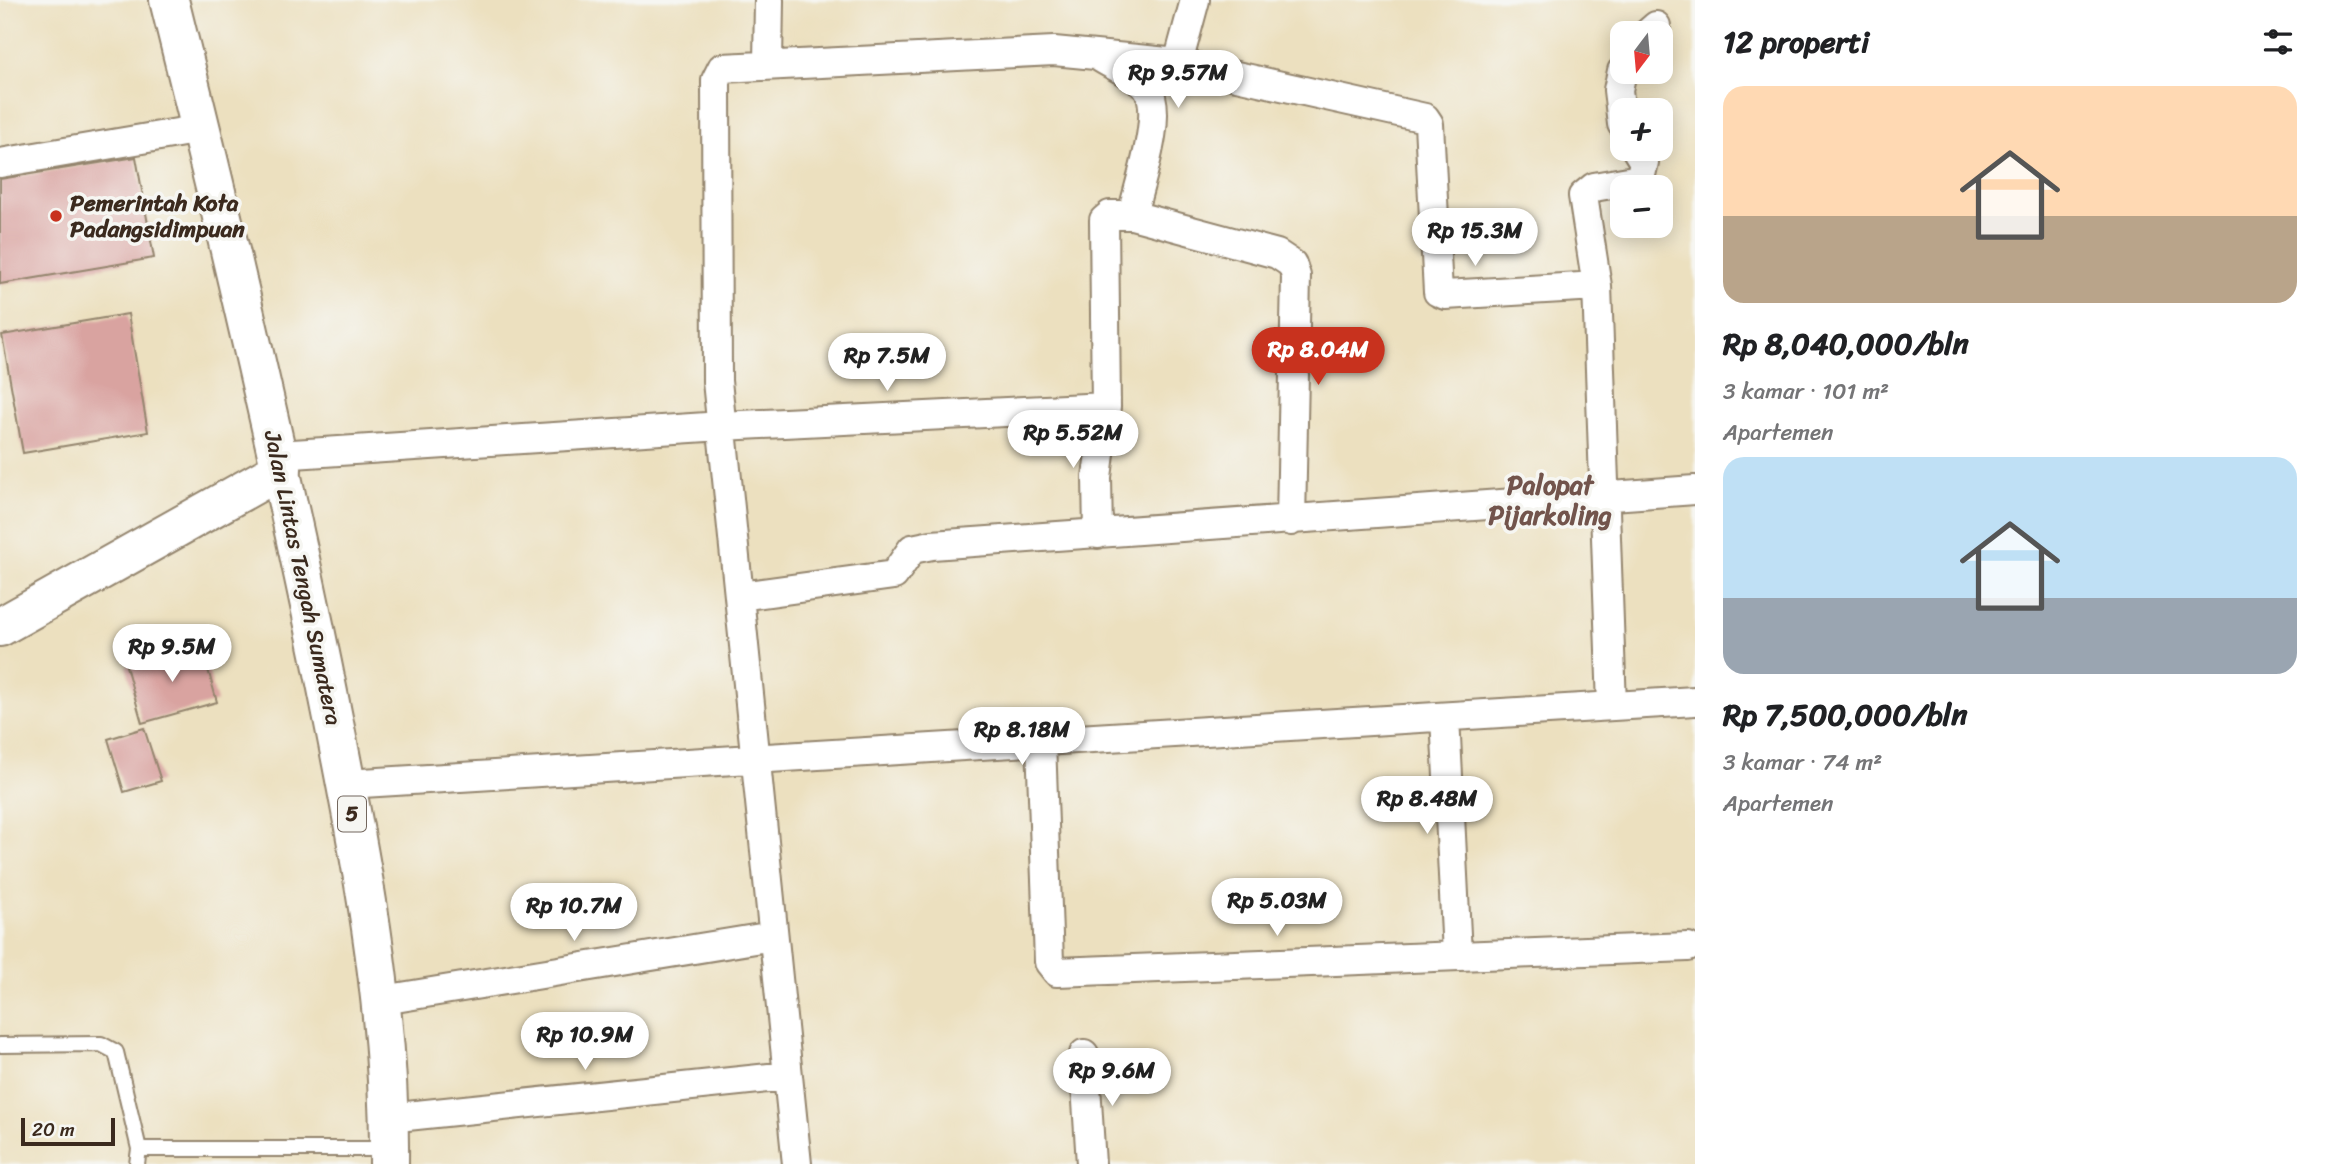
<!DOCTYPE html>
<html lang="id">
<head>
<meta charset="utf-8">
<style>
  body { margin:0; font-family:Sriracha,sans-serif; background:#f2f2f2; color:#202124; height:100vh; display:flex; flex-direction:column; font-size:26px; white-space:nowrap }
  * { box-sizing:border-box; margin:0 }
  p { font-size:23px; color:#757577 }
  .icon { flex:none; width:38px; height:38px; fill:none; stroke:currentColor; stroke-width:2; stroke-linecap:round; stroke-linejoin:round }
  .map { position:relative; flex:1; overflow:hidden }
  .details { display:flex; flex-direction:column; background:#fff; width:630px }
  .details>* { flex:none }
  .needle { width:46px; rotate:196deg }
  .controls { position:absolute; left:1610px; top:21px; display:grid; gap:14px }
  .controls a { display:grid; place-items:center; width:63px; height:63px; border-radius:14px; background:#fff; box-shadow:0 4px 18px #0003; font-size:35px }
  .scale { position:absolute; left:21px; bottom:18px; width:94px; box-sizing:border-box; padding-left:7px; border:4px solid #3b2a1e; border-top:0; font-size:19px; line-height:24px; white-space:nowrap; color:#3b2a1e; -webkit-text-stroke:5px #f6f6f2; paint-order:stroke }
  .price { position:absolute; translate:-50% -60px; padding:0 16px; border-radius:24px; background:#fff; color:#222; font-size:23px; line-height:46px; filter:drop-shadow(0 2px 4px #0008) }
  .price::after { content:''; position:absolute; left:50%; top:42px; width:21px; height:16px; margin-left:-10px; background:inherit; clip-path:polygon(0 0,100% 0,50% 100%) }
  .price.active { background:#c8321e; color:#fff }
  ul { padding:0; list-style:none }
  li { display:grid; align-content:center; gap:14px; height:371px; padding:0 28px }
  li span { display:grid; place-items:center; height:217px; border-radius:21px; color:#555 }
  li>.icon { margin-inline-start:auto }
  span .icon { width:126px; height:126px; fill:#fffc; stroke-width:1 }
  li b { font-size:30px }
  h2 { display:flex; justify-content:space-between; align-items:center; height:84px; padding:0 28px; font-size:30px }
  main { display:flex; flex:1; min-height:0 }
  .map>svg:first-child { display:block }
  .building { fill:#d9a3a0 }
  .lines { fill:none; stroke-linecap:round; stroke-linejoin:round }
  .lane-casing { stroke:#94856e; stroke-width:18 }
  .street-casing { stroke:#94856e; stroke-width:32 }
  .primary-casing { stroke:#94856e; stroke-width:42 }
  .highway-casing { stroke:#94856e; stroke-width:42 }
  .lane { stroke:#fff; stroke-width:14 }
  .street { stroke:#fff; stroke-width:28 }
  .primary { stroke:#fff; stroke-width:38 }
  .highway { stroke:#fff; stroke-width:38 }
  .poi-dot { fill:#c8321e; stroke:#f6f6f2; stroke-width:2.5 }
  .labels { text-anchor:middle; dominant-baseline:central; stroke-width:7; stroke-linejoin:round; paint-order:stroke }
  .shield { fill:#f6f6f2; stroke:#73675e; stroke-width:2 }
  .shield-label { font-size:21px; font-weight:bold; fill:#3b2a1e }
  .poi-label { font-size:23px; font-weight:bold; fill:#3b2a1e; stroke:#f6f6f2; text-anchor:start }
  .street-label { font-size:23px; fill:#3b2a1e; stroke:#f6f6f2 }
  .quarter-label { font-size:26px; font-weight:bold; fill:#72544c; stroke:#f6f6f2 }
</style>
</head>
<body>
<main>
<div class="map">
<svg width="1695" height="1164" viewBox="0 0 1695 1164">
  <rect width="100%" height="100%" fill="#f6f6f2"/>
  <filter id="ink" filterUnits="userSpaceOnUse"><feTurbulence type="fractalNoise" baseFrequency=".0143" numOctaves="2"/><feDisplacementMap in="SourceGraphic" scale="14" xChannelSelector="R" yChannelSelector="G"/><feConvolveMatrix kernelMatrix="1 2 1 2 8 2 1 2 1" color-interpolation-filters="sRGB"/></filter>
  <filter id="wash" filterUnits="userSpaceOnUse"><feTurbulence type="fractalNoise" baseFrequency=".00686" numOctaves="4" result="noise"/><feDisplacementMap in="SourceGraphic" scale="28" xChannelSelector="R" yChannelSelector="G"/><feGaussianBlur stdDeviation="1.57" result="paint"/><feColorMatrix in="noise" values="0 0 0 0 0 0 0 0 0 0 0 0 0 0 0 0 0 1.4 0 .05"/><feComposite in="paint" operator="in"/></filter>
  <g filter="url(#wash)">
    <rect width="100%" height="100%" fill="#ece0bf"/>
    <g id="blocks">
      <path class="building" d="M 136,157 L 154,258 L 0,284 L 0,179 Z
        M 128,314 L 148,432 L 23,453 L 2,335 Z
        M 201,644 L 217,702 L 142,723 L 126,666 Z
        M 144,728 L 161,781 L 124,792 L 108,739 Z"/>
    </g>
  </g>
  <g filter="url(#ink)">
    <use href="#blocks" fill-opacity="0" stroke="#94856e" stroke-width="2"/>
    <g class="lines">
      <defs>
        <path id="lane" d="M 0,1045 L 101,1044 L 116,1052 L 139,1149 L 137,1164
          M 139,1149 L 386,1149"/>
        <path id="street" d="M 1648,33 L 1656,26
          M 1101,58 C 1115,67 1136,75 1147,88 C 1165,112 1138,187 1132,215
          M 768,63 L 769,0
          M 1178,63 L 1195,0
          M 1622,71 L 1618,90 L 1622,124
          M 0,163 L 201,129
          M 1597,286 L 1583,196 L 1594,187 L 1640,179 L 1644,162 L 1636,149
          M 278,455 L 722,426 L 1106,407 L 1104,220 L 1110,215 L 1132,215 L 1277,254 L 1292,264 L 1296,276 L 1291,521
          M 1098,534 L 1097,477 L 1106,407
          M 740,596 L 894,575 L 912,549 L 932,545 L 1695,490
          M 1445,717 L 1457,954
          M 1041,742 L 1049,962 L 1057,972 L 1688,947
          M 346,784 L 1695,701
          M 383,1000 L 773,936
          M 1084,1054 L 1091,1164
          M 388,1118 L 787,1076
          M 797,1164 L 717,381 L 716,80 L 722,68 L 1054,51 L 1178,63 L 1425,118 L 1429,124 L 1438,292 L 1445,295 L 1597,286 L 1612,706"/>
        <path id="primary" d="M 0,627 L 282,469"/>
        <path id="highway" d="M 169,0 C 224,220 276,441 322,663 C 355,828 391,995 389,1164"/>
      </defs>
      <use href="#lane" class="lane-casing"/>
      <use href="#street" class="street-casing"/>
      <use href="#primary" class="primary-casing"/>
      <use href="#highway" class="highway-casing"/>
      <use href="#lane" class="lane"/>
      <use href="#street" class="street"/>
      <use href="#primary" class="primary"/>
      <use href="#highway" class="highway"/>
    </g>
  </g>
  <circle class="poi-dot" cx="56" cy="216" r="7"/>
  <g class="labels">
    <rect class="shield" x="338" y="796.5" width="28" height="35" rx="5"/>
    <g class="shield-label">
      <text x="352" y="814">5</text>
    </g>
    <g class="poi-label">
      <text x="70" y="203">Pemerintah Kota<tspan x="70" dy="26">Padangsidimpuan</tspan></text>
    </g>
    <g class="street-label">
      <text transform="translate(303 578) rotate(78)">Jalan Lintas Tengah Sumatera</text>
    </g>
    <g class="quarter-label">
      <text x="1550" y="485">Palopat<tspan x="1550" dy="30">Pijarkoling</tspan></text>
    </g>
  </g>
</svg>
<div class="controls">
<a><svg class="needle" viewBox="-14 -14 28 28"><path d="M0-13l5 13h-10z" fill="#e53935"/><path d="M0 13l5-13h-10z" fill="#757577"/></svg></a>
<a>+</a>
<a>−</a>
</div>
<div class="scale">20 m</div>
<b class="price" style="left:1178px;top:110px">Rp 9.57M</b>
<b class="price" style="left:1475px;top:268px">Rp 15.3M</b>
<b class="price active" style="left:1318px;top:387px">Rp 8.04M</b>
<b class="price" style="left:887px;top:393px">Rp 7.5M</b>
<b class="price" style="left:1073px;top:470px">Rp 5.52M</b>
<b class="price" style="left:172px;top:684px">Rp 9.5M</b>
<b class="price" style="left:1022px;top:767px">Rp 8.18M</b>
<b class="price" style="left:1427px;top:836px">Rp 8.48M</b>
<b class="price" style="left:1277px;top:938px">Rp 5.03M</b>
<b class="price" style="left:574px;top:943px">Rp 10.7M</b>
<b class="price" style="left:585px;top:1072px">Rp 10.9M</b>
<b class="price" style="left:1112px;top:1108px">Rp 9.6M</b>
</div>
<section class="details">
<h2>12 properti<svg class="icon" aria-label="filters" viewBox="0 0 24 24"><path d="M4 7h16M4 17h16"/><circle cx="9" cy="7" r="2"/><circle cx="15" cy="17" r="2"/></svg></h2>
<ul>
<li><span style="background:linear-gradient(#ffd9b3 60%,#b9a48a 0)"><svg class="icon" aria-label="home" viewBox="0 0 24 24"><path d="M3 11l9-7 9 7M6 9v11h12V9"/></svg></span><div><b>Rp 8,040,000/bln</b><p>3 kamar · 101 m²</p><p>Apartemen</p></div></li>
<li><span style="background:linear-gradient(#bfe0f5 65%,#9aa5b1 0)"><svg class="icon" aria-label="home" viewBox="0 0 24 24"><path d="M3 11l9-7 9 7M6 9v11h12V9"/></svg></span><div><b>Rp 7,500,000/bln</b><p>3 kamar · 74 m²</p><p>Apartemen</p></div></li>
</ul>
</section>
</main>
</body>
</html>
